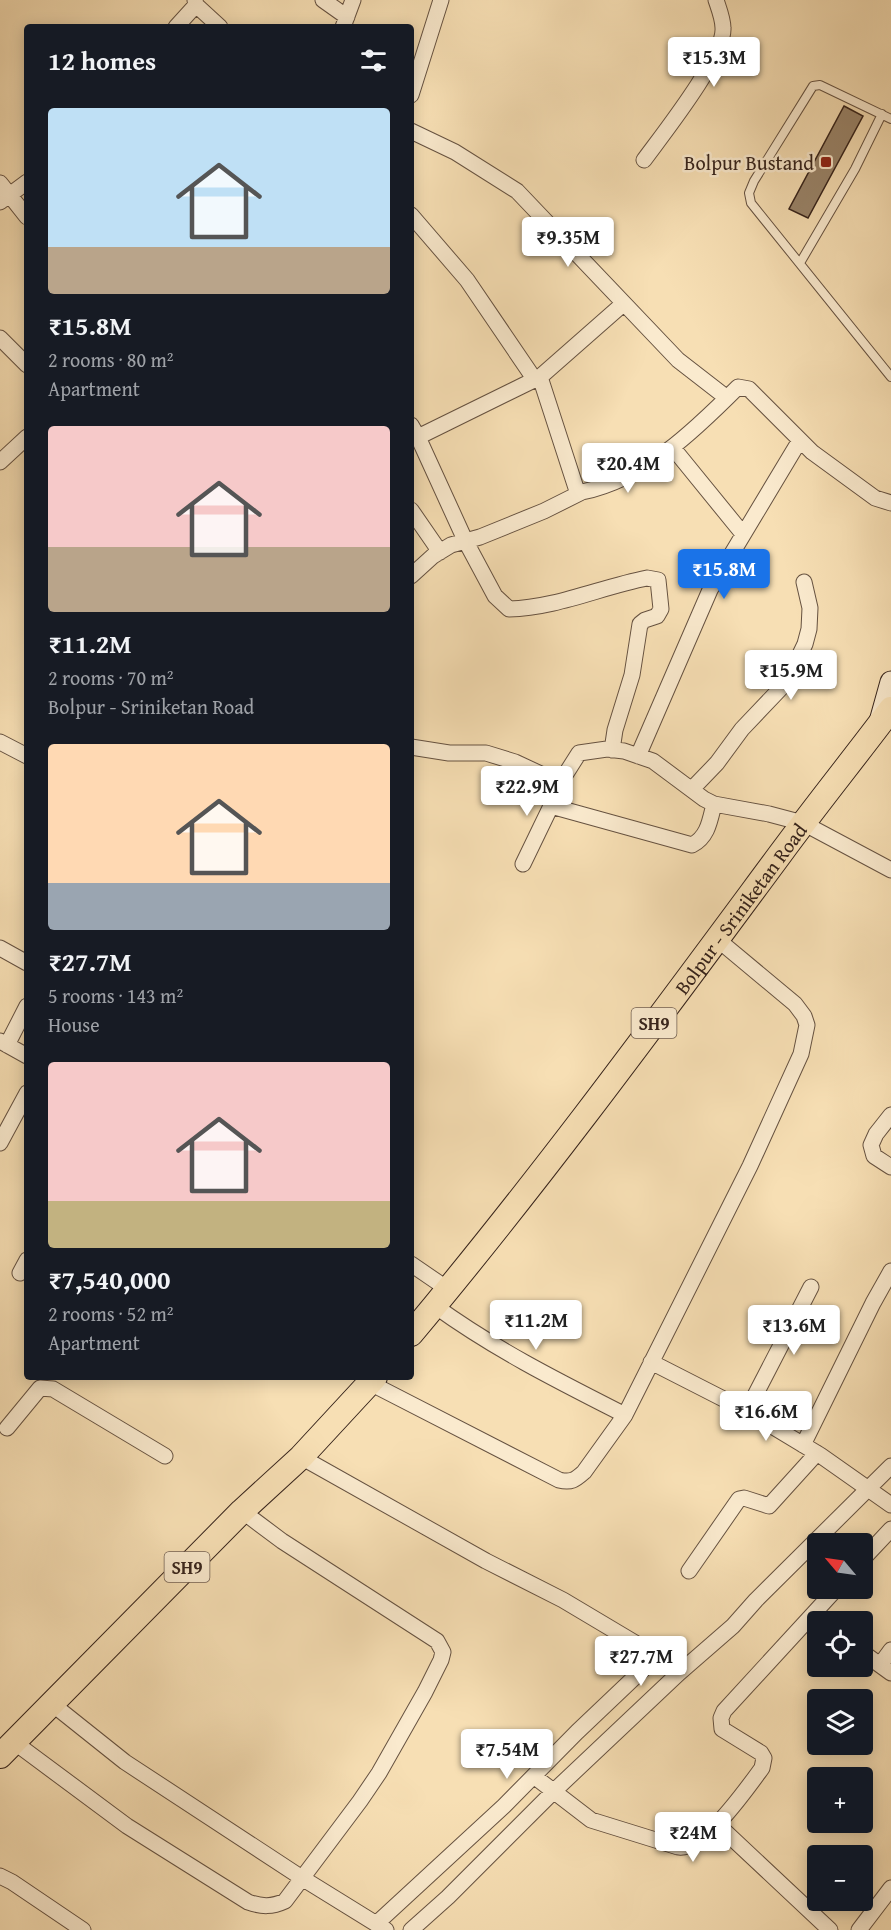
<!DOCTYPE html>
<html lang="en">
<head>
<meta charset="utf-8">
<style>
  body { margin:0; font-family:"Gentium Book Plus",serif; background:#20242c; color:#f1f3f6; height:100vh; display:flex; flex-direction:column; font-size:22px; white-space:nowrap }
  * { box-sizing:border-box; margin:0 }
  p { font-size:20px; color:#9ea1a6 }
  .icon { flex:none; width:33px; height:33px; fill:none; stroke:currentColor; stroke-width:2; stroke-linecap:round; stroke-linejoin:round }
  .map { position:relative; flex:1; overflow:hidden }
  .side { position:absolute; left:24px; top:24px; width:390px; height:1356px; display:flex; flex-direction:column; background:#171b24; border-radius:6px; box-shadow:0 3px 15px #0003 }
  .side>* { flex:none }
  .needle { width:39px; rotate:299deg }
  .tools { position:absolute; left:807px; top:1533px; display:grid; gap:12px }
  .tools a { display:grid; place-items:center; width:66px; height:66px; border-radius:6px; background:#171b24; box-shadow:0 3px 15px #0003; font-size:30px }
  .price { position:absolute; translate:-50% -51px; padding:0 14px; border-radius:6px; background:#fff; color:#222; font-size:20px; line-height:39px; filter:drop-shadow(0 2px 3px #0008) }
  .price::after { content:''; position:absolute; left:50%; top:36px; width:18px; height:14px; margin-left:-9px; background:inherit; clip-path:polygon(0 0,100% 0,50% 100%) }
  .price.current { background:#1a73e8; color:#fff }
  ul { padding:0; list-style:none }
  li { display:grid; align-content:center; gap:12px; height:318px; padding:0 24px }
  li span { display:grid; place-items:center; height:186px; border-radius:6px; color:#555 }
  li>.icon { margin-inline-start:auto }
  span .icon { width:108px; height:108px; fill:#fffc; stroke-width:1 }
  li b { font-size:26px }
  h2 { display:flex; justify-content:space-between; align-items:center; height:72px; padding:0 24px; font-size:26px }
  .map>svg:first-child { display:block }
  .building { fill:#9a856b; stroke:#36231b; stroke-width:1.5 }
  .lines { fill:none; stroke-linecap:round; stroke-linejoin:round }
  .lane-casing { stroke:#665241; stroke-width:10 }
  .street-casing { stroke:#665241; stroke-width:17 }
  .secondary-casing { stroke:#36231b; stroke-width:23 }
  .primary-casing { stroke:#36231b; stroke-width:26 }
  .lane { stroke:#faeace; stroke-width:8 }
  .street { stroke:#faeace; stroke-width:15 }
  .secondary { stroke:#faeace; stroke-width:21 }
  .primary { stroke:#f7dfb4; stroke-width:24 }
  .poi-dot { fill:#8f2418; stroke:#faeace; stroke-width:2 }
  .labels { text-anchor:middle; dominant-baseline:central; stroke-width:5; stroke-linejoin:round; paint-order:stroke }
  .shield { fill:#faeace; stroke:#715f51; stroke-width:1.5 }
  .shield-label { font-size:18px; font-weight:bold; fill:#36231b }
  .poi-label { font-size:20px; fill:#36231b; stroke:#faeace; text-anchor:end }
  .street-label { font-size:20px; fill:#36231b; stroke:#faeace }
</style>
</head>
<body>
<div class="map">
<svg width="891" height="1930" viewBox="0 0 891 1930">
  <rect width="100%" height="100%" fill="#f7dfb4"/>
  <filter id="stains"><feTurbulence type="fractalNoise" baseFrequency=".00333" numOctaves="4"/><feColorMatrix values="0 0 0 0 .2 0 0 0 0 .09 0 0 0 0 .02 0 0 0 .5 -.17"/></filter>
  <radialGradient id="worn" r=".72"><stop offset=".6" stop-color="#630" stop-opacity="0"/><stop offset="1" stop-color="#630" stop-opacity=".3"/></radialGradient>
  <path class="building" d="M 844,106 L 863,116 L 808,218 L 789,209 Z"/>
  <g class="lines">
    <defs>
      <path id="lane" d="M 891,119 L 820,85 L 813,86 L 754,181 L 749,193 L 751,203 L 891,377
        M 800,263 L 855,169 L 882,114"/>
      <path id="street" d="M 195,0 L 196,5 L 220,27
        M 323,0 L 347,17
        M 176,27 L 196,5
        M 343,27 L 353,0
        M 411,95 L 441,0
        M 411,131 L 455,152 L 517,191 L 678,360 L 727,398
        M 644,160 C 663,134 725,56 723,28 C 723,19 719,9 716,0
        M 0,183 L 27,217
        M 0,202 L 27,182
        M 411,215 L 467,280 L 535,380
        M 0,338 L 27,365
        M 540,377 L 623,304
        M 411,425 L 418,437 L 540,377 L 576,488 L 582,492 C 645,479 694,431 738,387 L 749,389 L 812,452 L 875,498 L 891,503
        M 418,437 L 465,540 L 495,596 L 509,609 C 556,608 601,587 647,578 L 658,580 L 661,609 L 657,616 L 645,620 L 640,624 L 632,675 L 615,730 L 612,750
        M 673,448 L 743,534
        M 0,462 L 27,437
        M 411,510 L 440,552
        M 411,576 L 433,556 L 451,545 L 480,537 L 544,511 L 582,492
        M 0,742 L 27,756
        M 411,747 L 449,753 L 486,753 L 515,762 L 560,783 L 579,753 L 607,749 L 624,751 L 653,761 L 704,799 L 714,804 L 769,814 L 803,823 L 891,870
        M 638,756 L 710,590 L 800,440
        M 692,789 L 717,763 L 742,729 L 781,688 L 793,669 L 805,644 L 809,629 L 810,608 L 804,582
        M 551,806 L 692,845 C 708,837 710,820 714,804
        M 523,864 L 551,806 L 560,783
        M 0,948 L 27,963
        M 0,1041 L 27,1056
        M 7,1045 L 27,1006
        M 891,1115 L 876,1134 L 871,1145 L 874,1156 L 891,1167
        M 0,1143 L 27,1093
        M 411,1264 L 449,1290
        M 20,1273 L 27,1260
        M 435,1306 C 496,1350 558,1381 625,1415
        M 651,1362 L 747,1411 L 820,1455 L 891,1505
        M 370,1383 L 559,1480 C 571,1483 575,1480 584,1472 L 625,1415 L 750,1166 L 801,1054 L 807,1025 L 804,1016 L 795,1004 L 717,939
        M 747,1411 L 811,1287
        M 7,1428 L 40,1388 L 53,1389 L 165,1456
        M 803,1445 L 873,1303 L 891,1271
        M 301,1457 L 486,1561 L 563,1600 L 657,1656 L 679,1673
        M 862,1560 L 891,1529
        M 689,1571 L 739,1499 L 744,1498 L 769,1506 L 817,1453
        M 862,1652 L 891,1673
        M 880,1665 L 891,1650
        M 51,1703 L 125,1762 L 302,1878 L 386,1930
        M 14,1742 L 127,1826 L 248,1902 C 262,1907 272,1907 285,1901 L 360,1801 L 379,1773 L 425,1692 L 441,1660 L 443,1652 L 437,1641 L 282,1541 L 242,1511
        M 535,1777 L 591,1820 L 678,1847 C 703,1852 748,1787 762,1768 L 764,1758 L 761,1753 L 722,1729 L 721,1718 L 724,1711 L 837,1588
        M 717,1824 L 830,1930
        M 0,1876 L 12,1882 L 83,1930
        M 376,1924 L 504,1806 L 577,1732 L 657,1656
        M 411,1930 L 448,1897 L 553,1792 L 679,1673 L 733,1626 L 756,1600 L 891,1466
        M 859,1930 L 891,1888"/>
      <path id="secondary" d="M 879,725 L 891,682"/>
      <g id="primary">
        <path id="s1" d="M 411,1334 C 541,1179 661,1015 781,853 C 817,804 855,757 891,709"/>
        <path d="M 0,1756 L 242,1511 L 301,1457 L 375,1377"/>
      </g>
    </defs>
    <use href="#lane" class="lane-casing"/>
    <use href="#street" class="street-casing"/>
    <use href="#secondary" class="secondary-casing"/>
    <use href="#primary" class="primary-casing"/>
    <use href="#lane" class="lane"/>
    <use href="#street" class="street"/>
    <use href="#secondary" class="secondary"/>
    <use href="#primary" class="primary"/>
  </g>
  <rect class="poi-dot" x="820" y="156" width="12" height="12" rx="3"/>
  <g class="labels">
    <g class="shield">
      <rect x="631.5" y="1008" width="45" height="30" rx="4.5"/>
      <rect x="164.5" y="1552" width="45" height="30" rx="4.5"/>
    </g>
    <g class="shield-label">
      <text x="654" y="1023">SH9</text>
      <text x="187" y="1567">SH9</text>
    </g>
    <g class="poi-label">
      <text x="814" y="162">Bolpur Bustand</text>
    </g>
    <g class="street-label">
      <text stroke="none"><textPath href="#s1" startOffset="538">Bolpur - Sriniketan Road</textPath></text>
    </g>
  </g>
  <rect width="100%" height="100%" filter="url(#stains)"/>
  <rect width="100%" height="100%" fill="url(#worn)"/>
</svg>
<div class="tools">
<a><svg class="needle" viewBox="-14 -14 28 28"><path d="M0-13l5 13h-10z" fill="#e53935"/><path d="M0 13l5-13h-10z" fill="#9ea1a6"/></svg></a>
<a><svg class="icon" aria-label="locate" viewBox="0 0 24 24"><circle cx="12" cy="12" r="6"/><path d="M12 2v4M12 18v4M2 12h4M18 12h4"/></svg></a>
<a><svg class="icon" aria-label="layers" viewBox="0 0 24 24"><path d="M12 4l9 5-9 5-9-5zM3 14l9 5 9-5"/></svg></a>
<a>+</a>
<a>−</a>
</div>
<b class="price" style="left:714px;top:88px">₹15.3M</b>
<b class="price" style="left:568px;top:268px">₹9.35M</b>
<b class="price" style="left:628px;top:494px">₹20.4M</b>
<b class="price current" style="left:724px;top:600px">₹15.8M</b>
<b class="price" style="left:791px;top:701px">₹15.9M</b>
<b class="price" style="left:527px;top:817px">₹22.9M</b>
<b class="price" style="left:536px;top:1351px">₹11.2M</b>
<b class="price" style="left:794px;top:1356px">₹13.6M</b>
<b class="price" style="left:766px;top:1442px">₹16.6M</b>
<b class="price" style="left:641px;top:1687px">₹27.7M</b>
<b class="price" style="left:507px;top:1780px">₹7.54M</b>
<b class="price" style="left:693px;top:1863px">₹24M</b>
<section class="side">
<h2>12 homes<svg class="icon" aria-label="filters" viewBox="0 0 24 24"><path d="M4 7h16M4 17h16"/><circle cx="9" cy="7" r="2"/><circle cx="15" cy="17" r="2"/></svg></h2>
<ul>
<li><span style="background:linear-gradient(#bfe0f5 75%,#b9a48a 0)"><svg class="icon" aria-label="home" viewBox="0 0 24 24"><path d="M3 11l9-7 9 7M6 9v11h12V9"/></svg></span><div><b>₹15.8M</b><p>2 rooms · 80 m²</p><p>Apartment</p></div></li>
<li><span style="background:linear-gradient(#f6c9c9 65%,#b9a48a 0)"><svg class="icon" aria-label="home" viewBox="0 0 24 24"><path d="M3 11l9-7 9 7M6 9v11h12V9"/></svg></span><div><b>₹11.2M</b><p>2 rooms · 70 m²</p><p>Bolpur - Sriniketan Road</p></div></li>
<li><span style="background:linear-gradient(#ffd9b3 75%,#9aa5b1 0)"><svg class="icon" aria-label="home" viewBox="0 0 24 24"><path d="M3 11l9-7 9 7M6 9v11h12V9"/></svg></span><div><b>₹27.7M</b><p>5 rooms · 143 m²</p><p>House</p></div></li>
<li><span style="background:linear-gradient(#f6c9c9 75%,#c2b280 0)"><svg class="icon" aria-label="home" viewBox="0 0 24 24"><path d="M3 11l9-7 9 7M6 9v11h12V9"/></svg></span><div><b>₹7,540,000</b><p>2 rooms · 52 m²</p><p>Apartment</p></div></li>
</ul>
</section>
</div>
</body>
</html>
